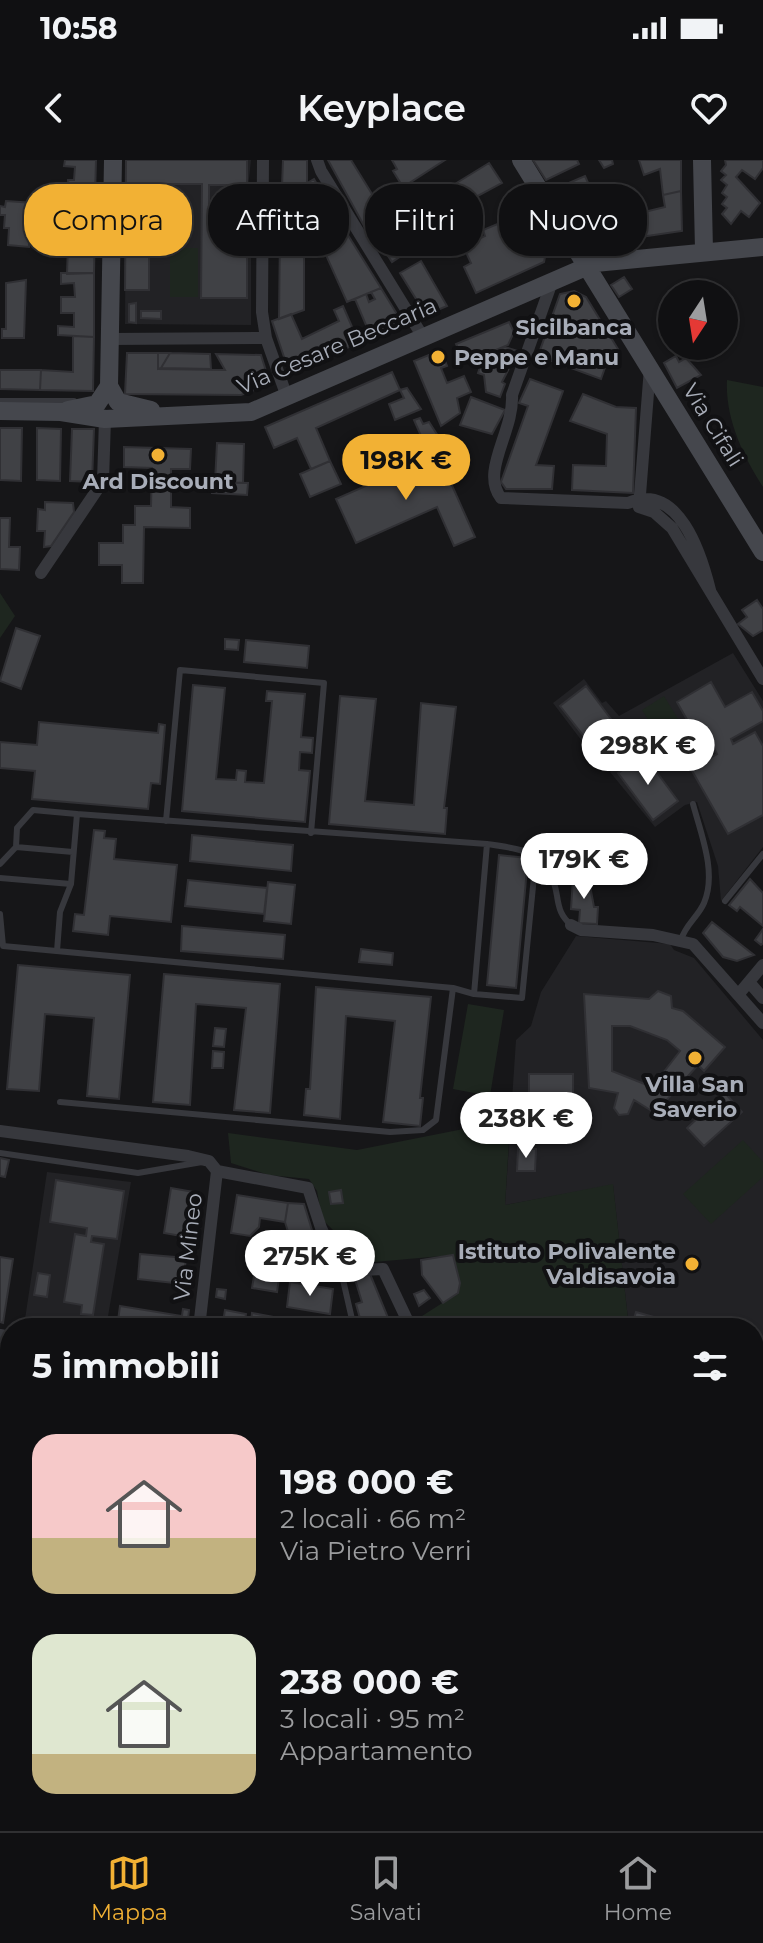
<!DOCTYPE html>
<html lang="it">
<head>
<meta charset="utf-8">
<style>
  body { margin:0; font-family:Montserrat,sans-serif; background:#1e1e20; color:#f1f3f6; height:100vh; display:flex; flex-direction:column; font-size:30px; white-space:nowrap }
  * { box-sizing:border-box; margin:0 }
  p { font-size:26px; color:#9c9d9f }
  .icon { flex:none; width:44px; height:44px; fill:none; stroke:currentColor; stroke-width:2; stroke-linecap:round; stroke-linejoin:round }
  .map { position:relative; flex:1; overflow:hidden }
  .panel { position:absolute; left:0px; top:1158px; width:764px; height:514px; display:flex; flex-direction:column; background:#101012; border-radius:32px 32px 0 0; box-shadow:0 2px 6px #0004,0 0 0 2px #303032 }
  .panel>* { flex:none }
  .banner { position:absolute; left:24px; top:24px; width:716px; height:72px; display:flex; gap:16px }
  .needle { width:52px; rotate:192deg }
  .tools { position:absolute; left:658px; top:120px; display:grid; gap:16px }
  .tools a { display:grid; place-items:center; width:80px; height:80px; border-radius:50%; background:#101012; box-shadow:0 2px 6px #0004,0 0 0 2px #303032; font-size:40px }
  .price { position:absolute; translate:-50% -68px; padding:0 18px; border-radius:28px; background:#fff; color:#222; font-size:26px; line-height:52px; filter:drop-shadow(0 2px 4px #0008) }
  .price::after { content:''; position:absolute; left:50%; top:48px; width:24px; height:18px; margin-left:-12px; background:inherit; clip-path:polygon(0 0,100% 0,50% 100%) }
  .price.on { background:#f2b134; color:#111 }
  ul { padding:0; list-style:none }
  li { display:flex; align-items:center; gap:24px; height:200px; padding:0 32px }
  li span { display:grid; place-items:center; flex:none; width:224px; height:160px; border-radius:24px; color:#555 }
  li>.icon { margin-inline-start:auto }
  span .icon { width:96px; height:96px; fill:#fffc; stroke-width:1 }
  li b { font-size:34px }
  h2 { display:flex; justify-content:space-between; align-items:center; height:96px; padding:0 32px; font-size:34px }
  .pill { padding:0 28px; border-radius:32px; background:#101012; box-shadow:0 2px 6px #0004,0 0 0 2px #303032; font-size:28px; line-height:72px }
  .pill.on { background:#f2b134; color:#111 }
  .status { display:flex; justify-content:space-between; align-items:center; height:56px; padding:0 40px; background:#101012; direction:ltr }
  .status svg { height:22px; fill:currentColor }
  header { display:flex; justify-content:space-between; align-items:center; height:104px; padding:0 32px; background:#101012; font-size:36px; font-weight:600 }
  .tabs { display:flex; justify-content:space-around; align-items:center; height:112px; border-top:2px solid #303032; background:#101012; font-size:22px; color:#9c9d9f }
  .tabs a { display:grid; justify-items:center; gap:4px }
  .tabs .on { color:#f2b134 }
  .map>svg:first-child { display:block }
  .built { fill:#222225 }
  .green { fill:#1e261f }
  .building { fill:#404145; stroke:#303034; stroke-width:2; fill-rule:evenodd }
  .lines { fill:none; stroke-linecap:round; stroke-linejoin:round }
  .lane { stroke:#37383d; stroke-width:6 }
  .street { stroke:#37383d; stroke-width:12 }
  .secondary { stroke:#45474d; stroke-width:18 }
  .poi-dot { fill:#f2b134; stroke:#111113; stroke-width:3 }
  .labels { text-anchor:middle; dominant-baseline:central; stroke-width:8; stroke-linejoin:round; paint-order:stroke }
  .poi-label { font-size:22px; font-weight:bold; fill:#a8adb8; stroke:#111113 }
  .street-label { font-size:22px; fill:#a8adb8; stroke:#111113 }
</style>
</head>
<body>
<div class="status"><b>10:58</b><svg viewBox="0 0 49 12"><path d="M0 12V9h3v3zM5 12V6h3v6zM10 12V3h3v9zM15 12V0h3v12zM26 1h20v11H26zM47 4h2v5h-2z"/></svg></div>
<header><svg class="icon" aria-label="back" viewBox="0 0 24 24"><path d="M15 5l-7 7 7 7"/></svg>Keyplace<svg class="icon" aria-label="heart" viewBox="0 0 24 24"><path d="M12 20l-8-8c-3-5 5-10 8-4 3-6 11-1 8 4z"/></svg></header>
<div class="map">
<svg width="763" height="1671" viewBox="0 0 763 1671">
  <rect width="100%" height="100%" fill="#161618"/>
  <path class="built" d="M 126,0 L 251,0 L 247,37 L 251,38 L 251,165 L 125,164 Z
    M 733,493 L 763,541 L 763,687 L 721,741 L 718,706 L 697,642 L 685,645 L 655,667 L 610,612 L 640,590 L 621,565 L 588,589 L 553,543 L 584,519 L 602,543 L 606,541 L 619,556 Z
    M 576,776 L 670,784 L 674,790 L 694,798 L 763,880 L 763,1268 L 754,1265 L 754,1168 L 629,1168 L 613,1025 L 505,1045 L 516,880 L 531,866 L 541,832 Z
    M 47,1012 L 131,1022 L 106,1168 L 24,1166 Z"/>
  <path class="green" d="M 170,88 L 198,88 L 198,137 L 170,137 Z
    M 727,220 L 763,227 L 763,327 C 743,296 725,258 727,220 Z
    M 0,433 L 15,456 L 0,478 Z
    M 664,536 L 689,577 L 667,590 L 642,550 Z
    M 468,844 L 504,850 L 490,936 L 453,929 Z
    M 499,962 L 510,965 L 505,1045 L 613,1024 L 629,1168 L 429,1168 L 422,1156 L 458,1133 L 453,1095 L 352,1104 L 341,1096 L 335,1072 L 322,1059 L 317,1031 L 309,1019 L 269,1015 L 231,1003 L 228,973 L 357,990 Z
    M 743,980 L 763,1002 L 763,1017 L 711,1064 L 683,1034 Z
    M 757,1407 L 763,1409 L 763,1456 L 754,1458 L 754,1408 Z"/>
  <path class="building" d="M 65,0 L 96,0 L 95,36 L 69,36 L 68,20 L 74,20 L 75,7 L 64,6 Z
    M 126,0 L 247,0 L 247,138 L 201,138 L 202,24 L 162,24 L 162,35 L 149,35 L 149,130 L 125,130 ZM 209,25 L 235,25 L 235,49 L 209,49 Z
    M 283,0 L 307,0 L 307,23 L 300,27 L 282,27 Z
    M 328,0 L 351,0 L 388,60 L 368,73 Z
    M 392,0 L 445,0 L 403,27 L 393,11 L 397,9 Z
    M 533,0 L 577,0 L 579,4 L 546,20 Z
    M 599,0 L 612,0 L 613,4 L 604,8 Z
    M 639,0 L 681,0 L 681,31 L 663,35 L 660,9 L 644,15 Z
    M 725,0 L 763,0 L 763,8 L 755,19 L 742,10 L 736,17 L 760,43 L 749,57 L 741,51 L 731,64 L 722,54 L 727,48 L 722,44 L 727,37 L 722,33 L 727,25 L 721,20 L 726,15 L 721,11 L 726,5 Z
    M 489,3 L 502,23 L 459,46 L 461,48 L 450,56 L 437,35 Z
    M 585,16 L 597,43 L 573,53 L 557,28 Z
    M 314,19 L 322,33 L 280,73 L 273,72 L 274,62 L 304,33 L 300,27 Z
    M 681,31 L 682,71 L 640,77 L 636,54 L 665,47 L 663,35 Z
    M 6,41 L 34,43 L 33,57 L 57,59 L 54,82 L 29,81 L 29,87 L 8,85 L 9,68 L 4,68 L 5,55 L 0,55 L 0,46 L 5,47 Z
    M 59,43 L 95,44 L 95,53 L 59,53 Z
    M 636,51 L 640,77 L 586,84 L 576,69 L 588,61 Z
    M 524,56 L 547,87 L 544,102 L 476,133 L 464,107 L 471,103 L 463,86 L 485,76 L 483,70 L 507,60 L 509,64 Z
    M 293,60 L 304,60 L 304,150 L 279,159 L 280,73 Z
    M 412,61 L 424,81 L 392,102 L 379,82 Z
    M 57,62 L 95,63 L 94,113 L 67,114 L 68,85 L 54,85 Z
    M 346,72 L 381,128 L 347,142 L 322,86 Z
    M 421,101 L 447,146 L 426,155 L 400,113 Z
    M 61,113 L 94,113 L 94,177 L 58,175 L 58,166 L 74,167 L 74,153 L 61,153 L 61,137 L 75,137 L 74,123 L 61,124 Z
    M 624,117 L 632,129 L 619,137 L 611,125 Z
    M 26,120 L 24,178 L 2,178 L 2,169 L 6,169 L 6,123 Z
    M 381,128 L 403,164 L 371,177 L 355,139 L 366,134 L 369,142 L 375,139 L 371,132 Z
    M 574,131 L 586,137 L 618,189 L 612,192 L 615,199 L 608,199 L 601,219 L 538,196 L 560,134 Z
    M 136,143 L 136,163 L 129,162 L 129,144 Z
    M 343,146 L 359,183 L 289,212 L 272,161 L 291,154 L 302,179 L 339,161 L 334,150 Z
    M 141,151 L 161,151 L 161,159 L 141,158 Z
    M 509,162 L 514,172 L 508,185 L 465,203 L 456,184 Z
    M 73,176 L 94,177 L 93,231 L 40,230 L 41,210 L 73,212 Z
    M 505,187 L 518,191 L 502,222 L 505,224 L 500,237 L 486,232 L 484,215 L 478,213 L 484,195 Z
    M 441,190 L 447,206 L 441,208 L 447,223 L 464,216 L 471,232 L 457,238 L 460,253 L 441,266 L 414,201 Z
    M 127,193 L 158,193 L 158,209 L 225,210 L 216,194 L 261,195 L 270,224 L 241,235 L 125,234 Z
    M 158,193 L 170,193 L 161,208 L 158,209 Z
    M 170,193 L 210,194 L 211,209 L 161,208 Z
    M 676,196 L 679,202 L 686,198 L 701,215 L 677,228 L 664,203 Z
    M 0,210 L 41,210 L 40,230 L 0,229 Z
    M 392,212 L 400,230 L 316,268 L 330,301 L 311,309 L 297,278 L 274,288 L 265,267 Z
    M 530,219 L 563,231 L 536,305 L 554,306 L 552,329 L 506,329 L 501,322 L 528,246 L 519,243 Z
    M 407,228 L 421,249 L 395,260 L 389,244 L 404,238 L 400,230 Z
    M 583,234 L 616,247 L 636,248 L 633,333 L 572,330 L 573,305 L 606,306 L 607,274 L 570,261 Z
    M 471,237 L 505,250 L 492,274 L 460,265 Z
    M 420,258 L 423,264 L 429,262 L 440,279 L 425,285 L 414,260 Z
    M 0,268 L 22,268 L 21,321 L 0,320 Z
    M 37,268 L 61,269 L 60,321 L 37,320 Z
    M 72,269 L 94,269 L 92,322 L 70,321 Z
    M 217,283 L 244,284 L 243,323 L 215,322 Z
    M 124,287 L 191,289 L 190,309 L 171,309 L 171,347 L 190,348 L 190,368 L 144,367 L 143,423 L 122,423 L 122,405 L 99,405 L 99,383 L 123,383 L 123,365 L 135,365 L 135,346 L 151,346 L 152,308 L 124,307 Z
    M 438,294 L 475,377 L 454,386 L 437,347 L 356,383 L 336,339 Z
    M 330,301 L 341,324 L 310,337 L 300,314 Z
    M 212,322 L 248,323 L 247,335 L 212,333 Z
    M 45,342 L 73,343 L 74,352 L 51,386 L 44,387 L 45,371 L 37,371 L 38,349 L 45,350 Z
    M 0,358 L 10,358 L 9,387 L 20,387 L 19,410 L 0,409 Z
    M 757,440 L 763,449 L 763,470 L 753,476 L 738,464 L 747,457 L 742,450 Z
    M 16,468 L 40,476 L 21,529 L 0,521 Z
    M 225,479 L 239,480 L 238,490 L 225,489 Z
    M 246,480 L 309,486 L 307,508 L 244,502 Z
    M 711,522 L 725,547 L 752,532 L 763,551 L 763,561 L 731,579 L 733,584 L 755,572 L 763,586 L 763,655 L 728,674 L 691,609 L 717,594 L 714,588 L 706,593 L 677,542 Z
    M 193,525 L 225,528 L 216,619 L 236,620 L 237,610 L 246,611 L 245,622 L 264,623 L 272,541 L 266,541 L 267,531 L 305,534 L 301,577 L 313,578 L 312,593 L 300,592 L 299,610 L 310,611 L 305,662 L 182,651 Z
    M 586,526 L 611,559 L 586,579 L 560,546 Z
    M 340,536 L 376,539 L 365,641 L 414,645 L 421,543 L 456,547 L 444,648 L 447,648 L 445,674 L 329,664 Z
    M 39,562 L 158,573 L 159,564 L 165,565 L 160,624 L 151,623 L 148,649 L 32,639 L 35,611 L 0,608 L 0,582 L 37,585 Z
    M 644,595 L 678,641 L 653,660 L 618,613 Z
    M 94,670 L 105,671 L 104,678 L 116,679 L 114,699 L 177,705 L 171,762 L 110,756 L 108,775 L 73,771 L 75,754 L 84,755 Z
    M 192,675 L 293,685 L 291,711 L 190,701 Z
    M 499,695 L 528,698 L 516,828 L 487,825 Z
    M 588,715 L 594,747 L 598,747 L 597,764 L 579,763 L 580,750 L 571,749 L 573,718 Z
    M 750,719 L 763,733 L 763,766 L 740,747 L 737,751 L 729,745 Z
    M 188,720 L 267,728 L 264,754 L 185,746 Z
    M 268,722 L 295,725 L 291,764 L 264,761 Z
    M 712,762 L 754,795 L 737,801 L 723,797 L 703,773 Z
    M 182,766 L 285,775 L 283,799 L 181,791 Z
    M 763,769 L 763,783 L 761,785 L 755,780 Z
    M 361,789 L 393,793 L 392,805 L 359,802 Z
    M 18,805 L 130,815 L 119,939 L 87,936 L 94,858 L 45,854 L 39,931 L 7,929 Z
    M 164,814 L 280,824 L 270,953 L 234,950 L 246,848 L 196,844 L 190,945 L 153,942 Z
    M 316,827 L 431,837 L 420,938 L 423,938 L 420,966 L 383,962 L 395,861 L 346,856 L 340,959 L 304,955 L 306,929 L 310,929 Z
    M 658,831 L 671,836 L 672,848 L 683,851 L 725,887 L 704,911 L 698,905 L 655,953 L 634,940 L 628,954 L 619,955 L 614,948 L 618,933 L 589,928 L 584,834 L 649,839 ZM 612,866 L 630,866 L 667,880 L 680,891 L 652,927 L 612,911 Z
    M 215,868 L 226,869 L 224,887 L 213,886 Z
    M 213,891 L 224,892 L 223,908 L 212,908 Z
    M 529,914 L 573,914 L 573,945 L 529,945 Z
    M 725,933 L 742,952 L 704,986 L 687,968 Z
    M 518,988 L 536,989 L 535,1011 L 517,1011 Z
    M 0,998 L 9,1000 L 5,1017 L 0,1016 Z
    M 56,1020 L 124,1031 L 117,1079 L 92,1076 L 91,1082 L 104,1084 L 93,1155 L 81,1154 L 82,1145 L 64,1142 L 75,1074 L 86,1076 L 87,1068 L 50,1062 Z
    M 171,1028 L 194,1032 L 187,1077 L 164,1073 Z
    M 341,1030 L 343,1043 L 331,1044 L 329,1032 Z
    M 237,1035 L 288,1043 L 285,1062 L 260,1058 L 259,1067 L 250,1076 L 231,1073 Z
    M 288,1043 L 304,1044 L 318,1090 L 299,1096 L 296,1087 L 293,1088 L 285,1062 Z
    M 259,1086 L 283,1090 L 277,1132 L 252,1128 Z
    M 140,1094 L 186,1098 L 183,1124 L 138,1119 Z
    M 453,1095 L 460,1123 L 458,1133 L 443,1143 L 422,1115 L 421,1100 Z
    M 0,1097 L 13,1099 L 3,1163 L 0,1162 Z
    M 38,1113 L 50,1115 L 47,1137 L 34,1135 Z
    M 370,1114 L 391,1165 L 386,1168 L 366,1168 L 361,1162 L 356,1144 L 362,1142 L 354,1116 Z
    M 290,1122 L 333,1129 L 330,1154 L 287,1147 Z
    M 217,1129 L 226,1130 L 225,1139 L 216,1137 Z
    M 424,1130 L 430,1138 L 419,1146 L 414,1134 Z
    M 120,1146 L 182,1156 L 180,1168 L 117,1168 Z
    M 183,1149 L 189,1150 L 187,1168 L 180,1168 Z
    M 225,1150 L 246,1154 L 245,1160 L 251,1161 L 252,1153 L 274,1157 L 273,1168 L 222,1168 Z
    M 636,1152 L 693,1168 L 631,1168 Z
    M 757,1189 L 763,1191 L 763,1221 L 754,1219 Z
    M 0,1241 L 8,1242 L 6,1265 L 0,1265 Z
    M 0,1309 L 10,1309 L 10,1332 L 0,1331 Z
    M 754,1537 L 763,1540 L 763,1563 L 754,1559 Z
    M 754,1653 L 763,1654 L 763,1671 L 734,1671 L 734,1662 L 754,1662 Z
    M 32,1662 L 66,1662 L 67,1671 L 10,1671 L 9,1663 Z
    M 219,1662 L 241,1662 L 242,1671 L 220,1671 Z
    M 272,1662 L 322,1662 L 324,1671 L 274,1671 Z"/>
  <g class="lines">
    <path class="lane" d="M 0,241 L 74,241
      M 166,661 L 180,510 L 324,523 L 311,673
      M 16,687 L 17,668 L 33,650 L 77,654
      M 0,704 L 16,687 L 73,692
      M 0,718 L 71,724 L 77,654 L 487,684 C 527,690 550,692 557,736 C 559,749 561,756 571,765
      M 725,741 L 763,694
      M 0,754 L 3,786 L 453,828 L 474,834 L 487,684
      M 681,780 C 685,765 698,757 704,743 C 717,713 701,674 693,644
      M 57,791 L 60,752 L 71,724
      M 474,834 L 522,838 L 536,696
      M 60,942 L 390,972 L 423,970 L 436,960 L 453,828
      M 0,993 L 138,1013 L 202,1002
      M 341,1111 L 354,1168
      M 0,1489 L 10,1489
      M 0,1549 L 10,1548
      M 125,1671 L 139,1662"/>
    <path class="street" d="M 263,0 L 262,152 L 266,178 L 287,237
      M 317,0 L 321,11 L 423,177
      M 553,119 L 512,235 C 514,272 480,311 501,338 L 628,343 C 679,322 701,394 710,430
      M 111,179 L 266,178
      M 650,208 L 639,347 L 654,352 L 672,368 L 763,519
      M 41,413 L 103,321 L 105,259
      M 571,765 L 581,770 L 653,775 L 693,784 L 763,863
      M 749,822 L 763,838
      M 738,835 L 763,805
      M 0,971 L 188,996 L 209,1001 L 217,1011
      M 217,1011 L 308,1028 L 321,1068 L 341,1111 L 383,1109 L 411,1168
      M 199,1168 L 217,1011
      M 0,1175 L 10,1177
      M 0,1287 L 10,1287
      M 0,1584 L 10,1582
      M 496,1662 L 499,1671"/>
    <path class="secondary" d="M 521,0 L 763,392
      M 702,0 L 704,90
      M 109,226 L 118,242 L 151,250
      M 68,250 L 97,244 L 109,226 L 113,0
      M 0,251 L 61,252 L 105,259 L 251,252 L 595,103 L 763,87"/>
  </g>
  <g class="poi-dot">
    <circle cx="574" cy="141" r="8"/>
    <circle cx="438" cy="197" r="8"/>
    <circle cx="158" cy="295" r="8"/>
    <circle cx="695" cy="898" r="8"/>
    <circle cx="692" cy="1104" r="8"/>
  </g>
  <g class="labels">
    <g class="poi-label">
      <text x="574" y="167">Sicilbanca</text>
      <text x="454" y="197" text-anchor="start">Peppe e Manu</text>
      <text x="158" y="321">Ard Discount</text>
      <text x="695" y="924">Villa San<tspan x="695" dy="25">Saverio</tspan></text>
      <text x="676" y="1091" text-anchor="end">Istituto Polivalente<tspan x="676" dy="25">Valdisavoia</tspan></text>
    </g>
    <g class="street-label">
      <text transform="translate(337 186) rotate(-23)">Via Cesare Beccaria</text>
      <text transform="translate(713 265) rotate(58)">Via Cifali</text>
      <text transform="translate(188 1087) rotate(-83)">Via Mineo</text>
    </g>
  </g>
</svg>
<div class="tools">
<a><svg class="needle" viewBox="-14 -14 28 28"><path d="M0-13l5 13h-10z" fill="#e53935"/><path d="M0 13l5-13h-10z" fill="#9c9d9f"/></svg></a>
</div>
<b class="price on" style="left:406px;top:342px">198K €</b>
<b class="price" style="left:648px;top:627px">298K €</b>
<b class="price" style="left:584px;top:741px">179K €</b>
<b class="price" style="left:526px;top:1000px">238K €</b>
<b class="price" style="left:310px;top:1138px">275K €</b>
<div class="banner">
<a class="pill on">Compra</a>
<a class="pill">Affitta</a>
<a class="pill">Filtri</a>
<a class="pill">Nuovo</a>
</div>
<section class="panel">
<h2>5 immobili<svg class="icon" aria-label="filters" viewBox="0 0 24 24"><path d="M4 7h16M4 17h16"/><circle cx="9" cy="7" r="2"/><circle cx="15" cy="17" r="2"/></svg></h2>
<ul>
<li><span style="background:linear-gradient(#f6c9c9 65%,#c2b280 0)"><svg class="icon" aria-label="home" viewBox="0 0 24 24"><path d="M3 11l9-7 9 7M6 9v11h12V9"/></svg></span><div><b>198 000 €</b><p>2 locali · 66 m²</p><p>Via Pietro Verri</p></div></li>
<li><span style="background:linear-gradient(#dfe7d0 75%,#c2b280 0)"><svg class="icon" aria-label="home" viewBox="0 0 24 24"><path d="M3 11l9-7 9 7M6 9v11h12V9"/></svg></span><div><b>238 000 €</b><p>3 locali · 95 m²</p><p>Appartamento</p></div></li>
</ul>
</section>
</div>
<nav class="tabs">
<a class="on"><svg class="icon" aria-label="map" viewBox="0 0 24 24"><path d="M3 6l6-2 6 2 6-2v14l-6 2-6-2-6 2zM9 4v14M15 6v14"/></svg>Mappa</a>
<a><svg class="icon" aria-label="saved" viewBox="0 0 24 24"><path d="M7 4h10v16l-5-4-5 4z"/></svg>Salvati</a>
<a><svg class="icon" aria-label="home" viewBox="0 0 24 24"><path d="M3 11l9-7 9 7M6 9v11h12V9"/></svg>Home</a>
</nav>
</body>
</html>
